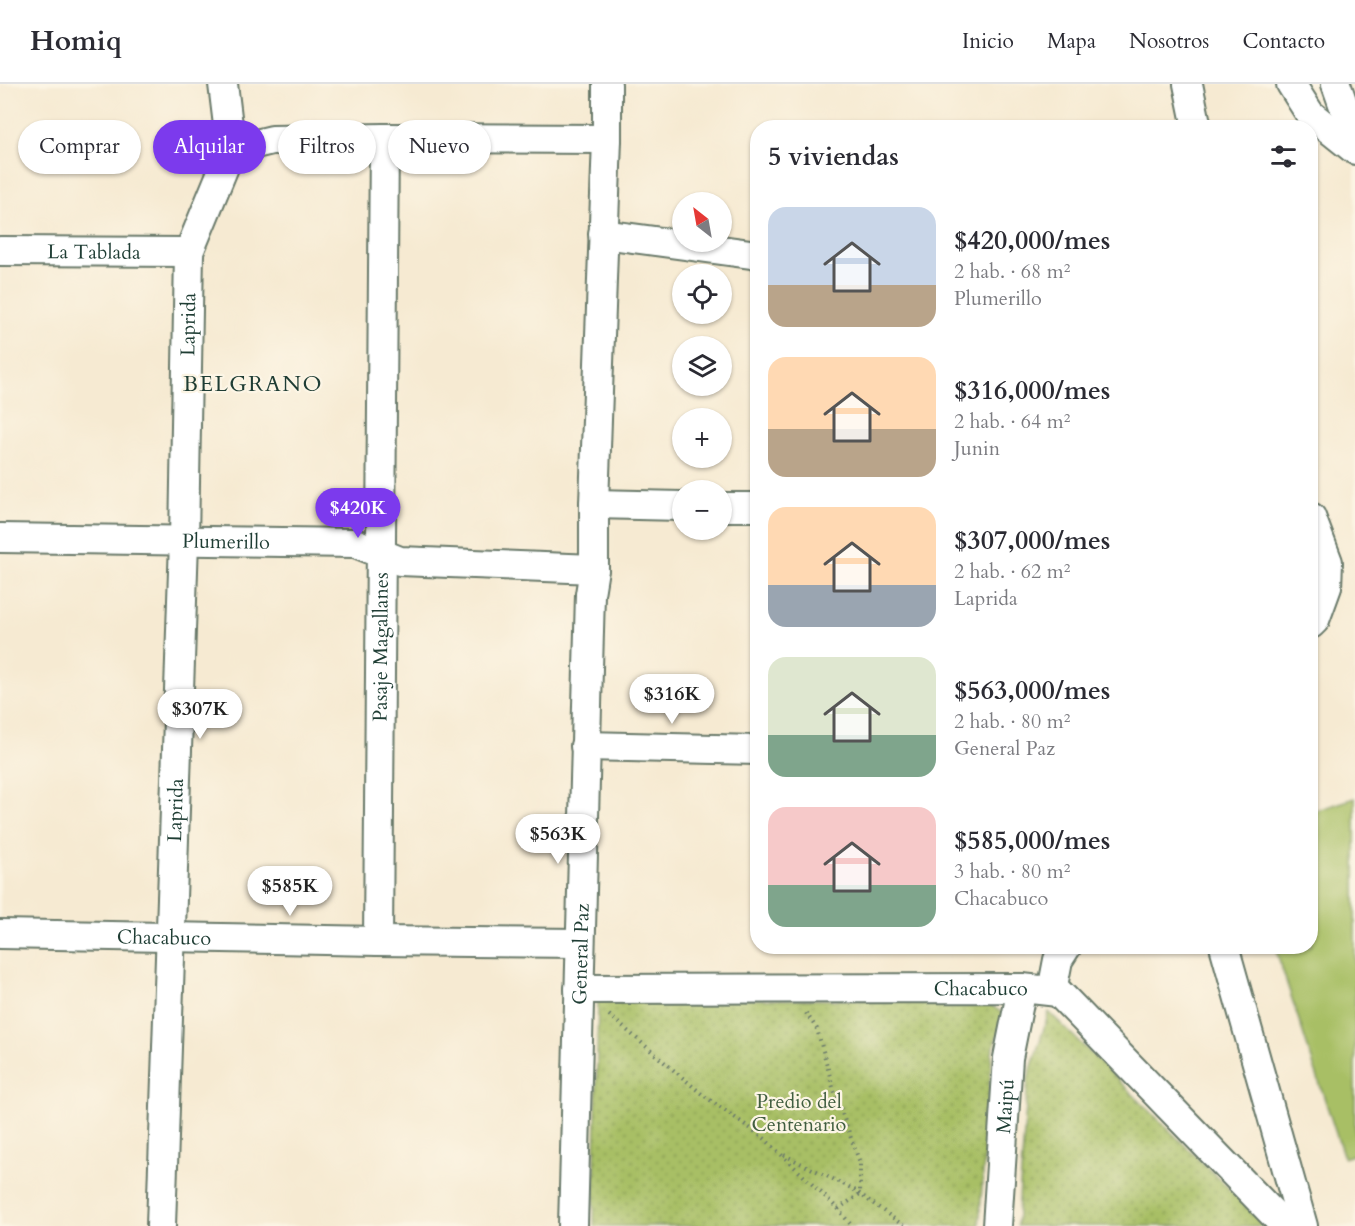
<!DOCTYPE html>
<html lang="es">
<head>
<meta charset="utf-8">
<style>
  body { margin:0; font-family:Cardo,serif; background:#f2f2f3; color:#2b2b33; height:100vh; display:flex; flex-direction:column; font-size:22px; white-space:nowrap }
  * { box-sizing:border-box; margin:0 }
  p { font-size:20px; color:#7c7c81 }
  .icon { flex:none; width:33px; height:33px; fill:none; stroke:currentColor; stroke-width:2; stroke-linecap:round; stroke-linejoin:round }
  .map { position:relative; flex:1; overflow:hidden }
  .sheet { position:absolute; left:750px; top:36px; width:568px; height:834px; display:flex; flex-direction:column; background:#fff; border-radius:24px; box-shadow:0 2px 4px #0004 }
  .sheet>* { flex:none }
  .banner { position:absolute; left:18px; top:36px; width:570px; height:54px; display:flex; gap:12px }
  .needle { width:39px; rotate:329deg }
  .controls { position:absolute; left:672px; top:108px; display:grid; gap:12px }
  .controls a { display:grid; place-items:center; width:60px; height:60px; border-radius:50%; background:#fff; box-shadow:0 2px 4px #0004; font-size:30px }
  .price { position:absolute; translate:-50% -51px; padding:0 14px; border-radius:21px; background:#fff; color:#222; font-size:20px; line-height:39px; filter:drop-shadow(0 2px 3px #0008) }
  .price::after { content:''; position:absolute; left:50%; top:36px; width:18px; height:14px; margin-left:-9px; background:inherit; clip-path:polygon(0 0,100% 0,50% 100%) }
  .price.current { background:#7c3aed; color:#fff }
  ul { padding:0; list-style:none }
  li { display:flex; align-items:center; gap:18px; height:150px; padding:0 18px }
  li span { display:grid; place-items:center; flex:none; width:168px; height:120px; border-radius:18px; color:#555 }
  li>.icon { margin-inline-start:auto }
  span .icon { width:72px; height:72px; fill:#fffc; stroke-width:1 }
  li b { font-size:26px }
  h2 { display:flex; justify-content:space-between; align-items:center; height:72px; padding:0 18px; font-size:26px }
  .pill { padding:0 21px; border-radius:27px; background:#fff; box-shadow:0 2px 4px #0004; font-size:21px; line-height:54px }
  .pill.current { background:#7c3aed; color:#fff }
  header { display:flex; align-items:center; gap:36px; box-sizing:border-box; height:84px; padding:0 30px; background:#fff; border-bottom:2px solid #e1e1e2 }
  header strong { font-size:28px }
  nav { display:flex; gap:33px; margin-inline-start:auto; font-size:21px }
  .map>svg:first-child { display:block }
  .grass { fill:#a8bf65; stroke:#647e4c; stroke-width:1.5 }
  .park { fill:url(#park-dots); stroke:#647e4c; stroke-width:1.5 }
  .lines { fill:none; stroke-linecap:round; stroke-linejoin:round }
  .minor-casing { stroke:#6a7a6b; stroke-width:32 }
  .path { stroke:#6a7a6b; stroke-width:4; stroke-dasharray:1.5 4.5; stroke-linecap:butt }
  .minor { stroke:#fff; stroke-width:28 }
  .labels { text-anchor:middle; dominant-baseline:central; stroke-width:4.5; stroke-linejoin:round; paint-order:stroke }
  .street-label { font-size:20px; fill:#1f3d34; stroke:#fcf5e5 }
  .park-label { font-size:20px; fill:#415e40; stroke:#fcf5e5 }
  .quarter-label { font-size:22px; letter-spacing:1.5px; fill:#1f3d34; stroke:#fcf5e5 }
</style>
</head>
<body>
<header>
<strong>Homiq</strong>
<nav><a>Inicio</a><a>Mapa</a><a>Nosotros</a><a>Contacto</a></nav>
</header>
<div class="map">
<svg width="1355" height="1142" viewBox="0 0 1355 1142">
  <defs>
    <pattern id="park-dots" width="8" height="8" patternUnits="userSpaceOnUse" patternTransform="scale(1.5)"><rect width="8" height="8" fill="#a8bf65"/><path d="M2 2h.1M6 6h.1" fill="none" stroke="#889c54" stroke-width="1.8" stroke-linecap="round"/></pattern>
  </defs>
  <rect width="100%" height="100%" fill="#fcf5e5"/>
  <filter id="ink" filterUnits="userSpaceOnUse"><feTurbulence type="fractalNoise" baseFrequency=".0167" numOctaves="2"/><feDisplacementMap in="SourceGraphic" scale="12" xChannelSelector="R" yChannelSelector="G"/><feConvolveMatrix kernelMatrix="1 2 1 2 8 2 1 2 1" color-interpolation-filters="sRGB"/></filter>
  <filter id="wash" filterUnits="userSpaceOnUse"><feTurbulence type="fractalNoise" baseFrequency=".008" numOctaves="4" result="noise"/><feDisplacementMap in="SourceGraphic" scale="24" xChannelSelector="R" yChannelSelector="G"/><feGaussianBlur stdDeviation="1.35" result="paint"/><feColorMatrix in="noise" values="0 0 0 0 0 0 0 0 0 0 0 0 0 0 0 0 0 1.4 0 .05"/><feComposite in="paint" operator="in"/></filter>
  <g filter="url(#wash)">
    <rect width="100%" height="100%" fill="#f6ead2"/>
    <path class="grass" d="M 1355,714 L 1355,1070 L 1344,1074 L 1275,863 L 1311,862 L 1311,728 Z"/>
    <path class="park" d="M 598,915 L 983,916 L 1004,930 L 992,969 L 979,1142 L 594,1142 Z
      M 1049,928 L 1267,1142 L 1017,1142 L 1028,995 Z"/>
  </g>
  <g filter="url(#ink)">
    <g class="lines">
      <defs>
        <g id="minor">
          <path d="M 1188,0 L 1197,44"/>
          <path d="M 1291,0 L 1310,30 L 1355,66"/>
          <path d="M 1336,0 L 1355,54"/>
          <path d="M 231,66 L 272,56 L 384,54 L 607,55"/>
          <path d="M 603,150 L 758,171"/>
          <path id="s1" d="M 0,167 L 189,168"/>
          <path d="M 594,420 L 682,422"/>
          <path d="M 722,423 L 758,423"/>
          <path d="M 1311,433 L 1328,478 L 1327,503 L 1315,536 L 1311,540"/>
          <path id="s2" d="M 0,454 L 355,459 L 400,477 L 594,485"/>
          <path d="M 585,662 L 758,666"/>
          <path id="s3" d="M 0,850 L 378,857 L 580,859"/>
          <path id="s4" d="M 378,857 L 384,54"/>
          <path d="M 1224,862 L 1303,1142"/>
          <path id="s5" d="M 579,905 L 1022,904 L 1058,908 L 1285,1142"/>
          <path d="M 1052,907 L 1058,876 L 1067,862"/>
          <path id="s6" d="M 161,1142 L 184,457 L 189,168 L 231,66 L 223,0"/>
          <path id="s7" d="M 573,1142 L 590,510 L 594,485 L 594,420 L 607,55 L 607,0"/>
          <path id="s8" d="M 997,1142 L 1008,974 L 1022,904"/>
        </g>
      </defs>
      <use href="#minor" class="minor-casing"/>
      <path class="path" d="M 806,929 L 817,945 L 834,1007 L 860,1079 L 860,1110 L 838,1125
        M 609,931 L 703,1011 L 764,1054 L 838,1125 L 852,1142
        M 784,1071 L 853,1105 L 904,1142"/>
      <use href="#minor" class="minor"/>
    </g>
  </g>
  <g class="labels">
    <g class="street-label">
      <text stroke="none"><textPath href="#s1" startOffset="94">La Tablada</textPath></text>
      <text stroke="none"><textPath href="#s6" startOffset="902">Laprida</textPath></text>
      <text stroke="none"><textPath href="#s2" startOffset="226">Plumerillo</textPath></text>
      <text stroke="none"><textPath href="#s4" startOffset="294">Pasaje Magallanes</textPath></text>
      <text stroke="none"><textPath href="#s6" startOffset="416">Laprida</textPath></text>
      <text stroke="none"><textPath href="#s3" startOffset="164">Chacabuco</textPath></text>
      <text stroke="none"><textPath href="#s7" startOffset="272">General Paz</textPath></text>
      <text stroke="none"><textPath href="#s5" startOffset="402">Chacabuco</textPath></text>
      <text stroke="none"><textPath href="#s8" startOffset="120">Maipú</textPath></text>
    </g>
    <g class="park-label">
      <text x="799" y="1017">Predio del<tspan x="799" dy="23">Centenario</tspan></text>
    </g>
    <g class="quarter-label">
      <text x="253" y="300">BELGRANO</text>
    </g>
  </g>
</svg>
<div class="controls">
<a><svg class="needle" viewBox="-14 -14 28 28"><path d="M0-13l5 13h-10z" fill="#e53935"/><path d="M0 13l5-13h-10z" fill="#7c7c81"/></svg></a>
<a><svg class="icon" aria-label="locate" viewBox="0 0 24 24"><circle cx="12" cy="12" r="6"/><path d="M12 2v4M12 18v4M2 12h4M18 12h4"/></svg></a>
<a><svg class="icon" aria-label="layers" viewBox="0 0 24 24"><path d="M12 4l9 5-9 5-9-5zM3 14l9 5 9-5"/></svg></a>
<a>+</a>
<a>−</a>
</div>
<b class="price current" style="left:358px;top:455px">$420K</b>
<b class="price" style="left:672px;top:641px">$316K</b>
<b class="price" style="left:200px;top:656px">$307K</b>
<b class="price" style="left:558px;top:781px">$563K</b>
<b class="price" style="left:290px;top:833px">$585K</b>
<div class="banner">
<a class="pill">Comprar</a>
<a class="pill current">Alquilar</a>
<a class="pill">Filtros</a>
<a class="pill">Nuevo</a>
</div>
<section class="sheet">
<h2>5 viviendas<svg class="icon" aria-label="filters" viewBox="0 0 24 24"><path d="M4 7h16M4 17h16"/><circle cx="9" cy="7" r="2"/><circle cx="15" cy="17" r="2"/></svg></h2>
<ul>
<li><span style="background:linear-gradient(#c9d6e8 65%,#b9a48a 0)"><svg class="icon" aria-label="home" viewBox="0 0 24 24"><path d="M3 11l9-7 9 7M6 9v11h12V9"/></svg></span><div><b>$420,000/mes</b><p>2 hab. · 68 m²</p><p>Plumerillo</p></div></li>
<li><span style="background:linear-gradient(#ffd9b3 60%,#b9a48a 0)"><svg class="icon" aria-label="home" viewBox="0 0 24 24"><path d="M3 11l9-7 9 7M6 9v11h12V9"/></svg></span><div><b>$316,000/mes</b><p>2 hab. · 64 m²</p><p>Junin</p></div></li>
<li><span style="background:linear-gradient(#ffd9b3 65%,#9aa5b1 0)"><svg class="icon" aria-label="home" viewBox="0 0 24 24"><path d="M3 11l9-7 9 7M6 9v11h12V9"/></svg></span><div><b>$307,000/mes</b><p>2 hab. · 62 m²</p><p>Laprida</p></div></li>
<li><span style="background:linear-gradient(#dfe7d0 65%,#7fa58c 0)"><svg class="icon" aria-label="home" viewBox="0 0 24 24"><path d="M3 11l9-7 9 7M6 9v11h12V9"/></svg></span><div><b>$563,000/mes</b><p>2 hab. · 80 m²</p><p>General Paz</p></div></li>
<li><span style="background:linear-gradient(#f6c9c9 65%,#7fa58c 0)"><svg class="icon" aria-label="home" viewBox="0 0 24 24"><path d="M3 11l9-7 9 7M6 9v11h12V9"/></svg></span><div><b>$585,000/mes</b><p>3 hab. · 80 m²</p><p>Chacabuco</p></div></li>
</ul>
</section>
</div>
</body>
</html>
